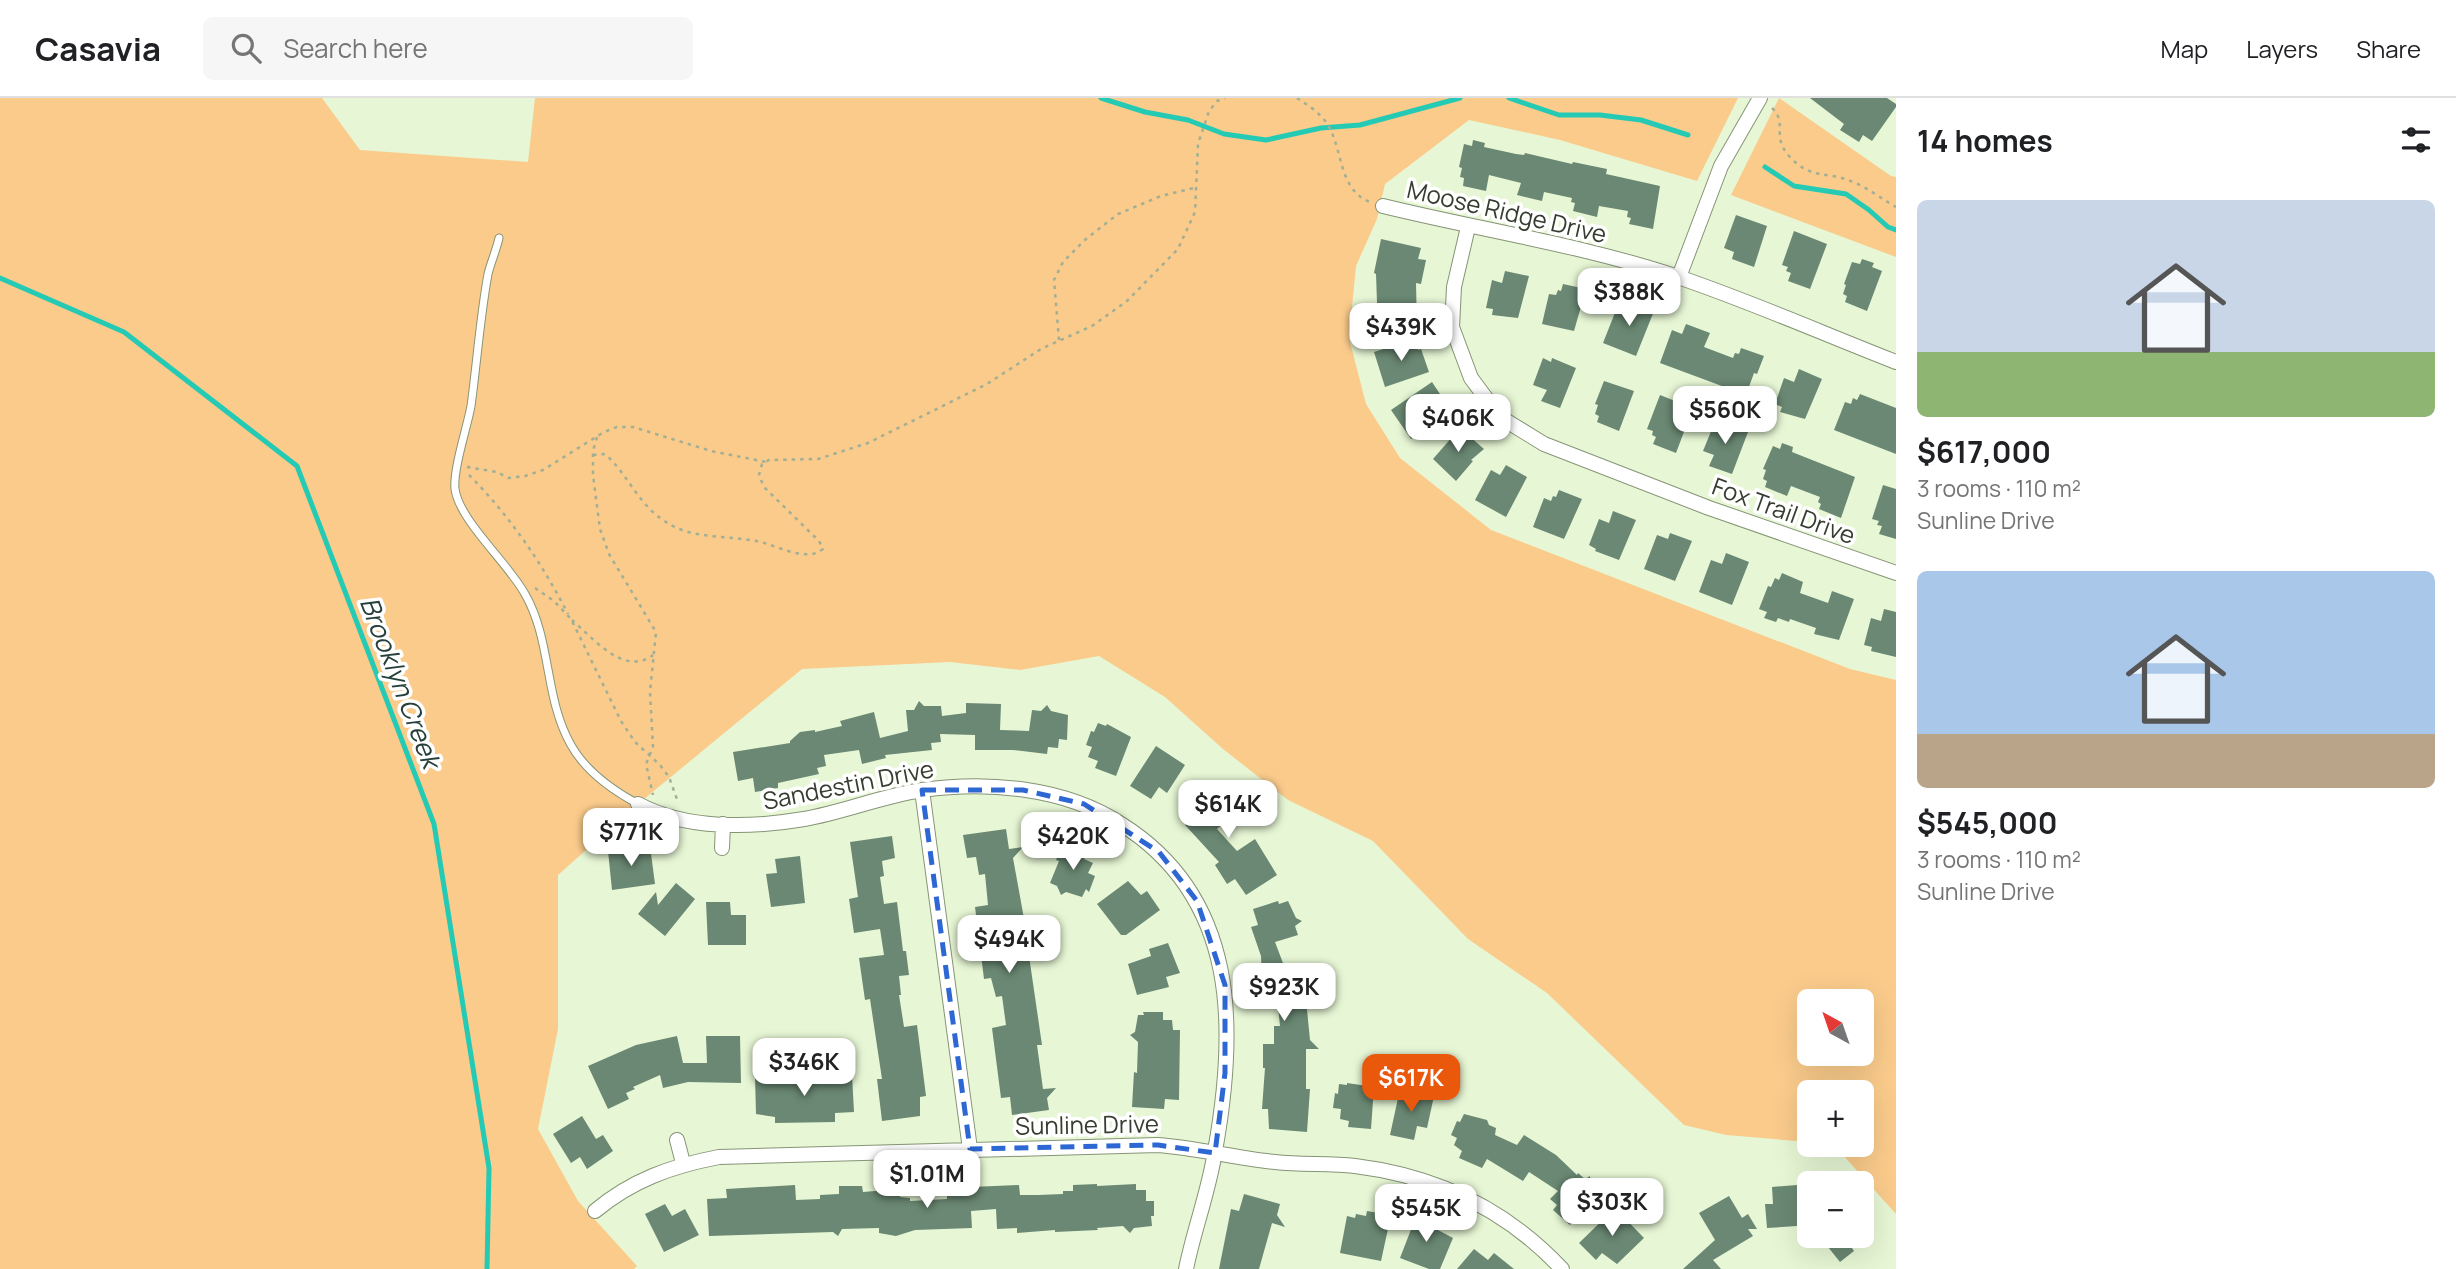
<!DOCTYPE html>
<html lang="en">
<head>
<meta charset="utf-8">
<style>
  body { margin:0; font-family:Manrope,sans-serif; background:#f6f6f6; color:#202124; height:100vh; display:flex; flex-direction:column; font-size:26px; white-space:nowrap }
  * { box-sizing:border-box; margin:0 }
  p { font-size:23px; color:#757577 }
  .icon { flex:none; width:38px; height:38px; fill:none; stroke:currentColor; stroke-width:2; stroke-linecap:round; stroke-linejoin:round }
  .map { position:relative; flex:1; overflow:hidden }
  .side { display:flex; flex-direction:column; background:#fff; width:560px }
  .side>* { flex:none }
  .needle { width:46px; rotate:320deg }
  .buttons { position:absolute; left:1797px; top:891px; display:grid; gap:14px }
  .buttons a { display:grid; place-items:center; width:77px; height:77px; border-radius:10px; background:#fff; box-shadow:0 7px 28px #0002; font-size:35px }
  .price { position:absolute; translate:-50% -60px; padding:0 16px; border-radius:14px; background:#fff; color:#222; font-size:23px; line-height:46px; filter:drop-shadow(0 2px 4px #0008) }
  .price::after { content:''; position:absolute; left:50%; top:42px; width:21px; height:16px; margin-left:-10px; background:inherit; clip-path:polygon(0 0,100% 0,50% 100%) }
  .price.on { background:#ea580c; color:#fff }
  ul { padding:0; list-style:none }
  li { display:grid; align-content:center; gap:14px; height:371px; padding:0 21px }
  li span { display:grid; place-items:center; height:217px; border-radius:10px; color:#555 }
  li>.icon { margin-inline-start:auto }
  span .icon { width:126px; height:126px; fill:#fffc; stroke-width:1 }
  li b { font-size:30px }
  h2 { display:flex; justify-content:space-between; align-items:center; height:84px; padding:0 21px; font-size:30px }
  header { display:flex; align-items:center; gap:42px; box-sizing:border-box; height:98px; padding:0 35px; background:#fff; border-bottom:2px solid #e0e0e0 }
  header strong { font-size:33px }
  nav { display:flex; gap:38px; margin-inline-start:auto; font-size:24px }
  .search { width:490px; height:63px; background:#f6f6f6; display:flex; align-items:center; gap:18px; box-sizing:border-box; padding:0 24px; border-radius:10px; color:#757577; font-size:26px }
  main { display:flex; flex:1; min-height:0 }
  .map>svg:first-child { display:block }
  .green { fill:#facb8b; fill-rule:evenodd }
  .lines { fill:none; stroke-linecap:round; stroke-linejoin:round }
  .stream { stroke:#25cab5; stroke-width:5 }
  .building { fill:#6a8873 }
  .lane-casing { stroke:#869476; stroke-width:9 }
  .street-casing { stroke:#869476; stroke-width:16 }
  .path { stroke:#a3af95; stroke-width:2.5; stroke-dasharray:3.5 5; stroke-linecap:butt }
  .lane { stroke:#fff; stroke-width:7 }
  .street { stroke:#fff; stroke-width:14 }
  .marked { fill:none; stroke:#2c67d4; stroke-width:5; stroke-dasharray:14 9; stroke-linejoin:round }
  .labels { text-anchor:middle; dominant-baseline:central; stroke-width:7; stroke-linejoin:round; paint-order:stroke }
  .street-label { font-size:24px; fill:#363c2f; stroke:#fff }
  .water-label { font-size:26px; font-style:italic; fill:#263f3a; stroke:#fff }
</style>
</head>
<body>
<header>
<strong>Casavia</strong>
<div class="search"><svg class="icon" aria-label="search" viewBox="0 0 24 24"><circle cx="10" cy="10" r="6"/><path d="M15 15l6 6"/></svg>Search here</div>
<nav><a>Map</a><a>Layers</a><a>Share</a></nav>
</header>
<main>
<div class="map">
<svg width="1896" height="1171" viewBox="0 0 1896 1171">
  <rect width="100%" height="100%" fill="#e7f7d5"/>
  <path class="green" d="M 0,0 L 322,0 L 360,52 L 528,64 L 535,0 L 1738,0 L 1697,83 L 1560,42 L 1469,22 L 1385,86 L 1377,121 L 1356,168 L 1349,240 L 1366,306 L 1400,360 L 1491,432 L 1850,571 L 1896,582 L 1896,1116 L 1834,1047 L 1862,1046 L 1862,994 L 1810,994 L 1809,1044 L 1726,1037 L 1684,1027 L 1547,895 L 1468,841 L 1373,743 L 1288,702 L 1223,651 L 1165,599 L 1099,558 L 1020,572 L 950,564 L 802,571 L 638,706 L 558,777 L 558,931 L 538,1031 L 578,1103 L 637,1168 L 634,1171 L 0,1171 ZM 1810,903 L 1862,903 L 1862,956 L 1810,956 Z
    M 1779,0 L 1891,78 L 1896,79 L 1896,159 L 1731,97 Z"/>
  <g class="lines">
    <path class="stream" d="M 1101,0 L 1145,14 L 1188,22 L 1224,36 L 1266,42 L 1321,30 L 1360,27 L 1460,0
      M 1509,0 L 1559,17 L 1600,17 L 1641,22 L 1688,37
      M 1765,69 L 1794,88 L 1846,96 L 1869,112 L 1888,129 L 1896,132
      M 0,180 L 124,234 L 297,368 L 434,726 L 489,1070 L 487,1171"/>
  </g>
  <path class="building" d="M 1810,0 L 1887,0 L 1896,6 L 1896,9 L 1872,43 L 1863,37 L 1859,44 L 1840,32 L 1844,26 Z
    M 1473,42 L 1485,45 L 1484,49 L 1516,56 L 1524,57 L 1525,55 L 1572,66 L 1573,64 L 1607,71 L 1606,76 L 1660,88 L 1653,131 L 1629,126 L 1631,120 L 1627,119 L 1628,113 L 1599,108 L 1597,119 L 1573,113 L 1575,105 L 1571,104 L 1572,100 L 1544,94 L 1542,103 L 1517,97 L 1521,85 L 1489,77 L 1486,93 L 1463,88 L 1464,80 L 1460,79 L 1462,70 L 1459,69 L 1464,46 L 1472,48 Z
    M 1736,117 L 1767,128 L 1754,169 L 1732,161 L 1734,154 L 1724,150 Z
    M 1794,133 L 1827,146 L 1810,191 L 1788,183 L 1791,175 L 1786,173 L 1788,169 L 1782,167 Z
    M 1381,141 L 1421,150 L 1418,161 L 1426,162 L 1421,186 L 1416,185 L 1417,229 L 1375,230 L 1373,205 L 1377,205 L 1376,176 L 1374,175 Z
    M 1862,161 L 1874,165 L 1872,169 L 1882,173 L 1867,213 L 1845,204 L 1847,198 L 1843,196 L 1846,187 L 1844,186 L 1852,164 L 1860,166 Z
    M 1505,173 L 1529,178 L 1518,220 L 1492,217 L 1493,211 L 1486,210 L 1492,182 L 1502,185 Z
    M 1563,186 L 1586,191 L 1574,233 L 1542,226 L 1549,196 L 1556,197 L 1558,192 L 1561,193 Z
    M 1631,204 L 1654,213 L 1636,258 L 1603,245 L 1618,207 L 1628,211 Z
    M 1686,226 L 1710,235 L 1704,249 L 1733,260 L 1735,255 L 1739,256 L 1741,250 L 1764,258 L 1757,276 L 1754,275 L 1746,297 L 1660,265 L 1672,232 L 1682,236 Z
    M 1418,240 L 1418,252 L 1421,251 L 1429,274 L 1385,289 L 1374,254 Z
    M 1543,260 L 1551,264 L 1552,260 L 1576,270 L 1560,310 L 1541,303 L 1547,292 L 1533,287 Z
    M 1799,271 L 1822,281 L 1805,321 L 1780,314 L 1782,309 L 1775,306 L 1784,280 L 1794,284 Z
    M 1604,283 L 1634,293 L 1619,333 L 1597,324 L 1599,318 L 1595,316 L 1598,307 L 1595,306 Z
    M 1432,284 L 1452,314 L 1411,341 L 1391,312 Z
    M 1860,296 L 1896,310 L 1896,356 L 1834,332 L 1845,304 L 1851,306 L 1853,300 L 1857,302 Z
    M 1660,297 L 1693,310 L 1676,355 L 1653,346 L 1656,339 L 1652,337 L 1653,333 L 1647,331 Z
    M 1716,321 L 1748,334 L 1732,376 L 1709,368 L 1714,357 L 1703,353 Z
    M 1460,330 L 1484,351 L 1471,362 L 1473,363 L 1456,383 L 1433,361 Z
    M 1782,345 L 1793,349 L 1792,354 L 1855,379 L 1841,420 L 1819,411 L 1821,406 L 1818,404 L 1820,399 L 1791,388 L 1787,398 L 1765,389 L 1767,383 L 1763,381 L 1766,372 L 1763,371 L 1773,348 L 1780,351 Z
    M 1506,367 L 1527,379 L 1506,419 L 1475,402 L 1491,372 L 1500,377 Z
    M 1883,387 L 1896,391 L 1896,441 L 1879,436 L 1882,428 L 1877,427 L 1879,423 L 1872,421 Z
    M 1559,392 L 1582,401 L 1564,441 L 1533,429 L 1544,400 L 1551,403 L 1553,398 L 1556,399 Z
    M 1613,413 L 1636,422 L 1619,462 L 1595,453 L 1596,451 L 1589,447 L 1599,421 L 1609,425 Z
    M 1670,435 L 1692,443 L 1675,483 L 1644,471 L 1657,437 L 1668,441 Z
    M 1726,455 L 1749,464 L 1732,507 L 1699,494 L 1711,462 L 1722,466 Z
    M 1782,475 L 1803,484 L 1800,495 L 1828,505 L 1832,493 L 1854,501 L 1839,542 L 1814,536 L 1816,530 L 1790,521 L 1789,524 L 1778,520 L 1776,524 L 1764,520 L 1767,514 L 1759,511 L 1768,488 L 1771,489 L 1775,480 L 1779,482 Z
    M 1884,511 L 1896,514 L 1896,559 L 1871,553 L 1872,549 L 1864,547 L 1871,520 L 1881,523 Z
    M 919,603 L 924,608 L 941,608 L 942,618 L 966,615 L 966,605 L 1001,606 L 1000,632 L 1029,633 L 1032,612 L 1041,613 L 1047,607 L 1051,613 L 1068,617 L 1067,642 L 1059,641 L 1058,650 L 1048,649 L 1047,656 L 1013,652 L 975,652 L 975,637 L 940,636 L 941,644 L 931,645 L 932,652 L 885,657 L 886,660 L 862,666 L 859,652 L 824,657 L 826,668 L 817,670 L 819,676 L 778,685 L 778,690 L 755,694 L 753,680 L 738,683 L 733,654 L 790,645 L 790,643 L 800,634 L 815,632 L 815,634 L 842,628 L 840,623 L 874,614 L 880,640 L 908,633 L 906,612 L 914,612 Z
    M 1098,625 L 1106,628 L 1107,626 L 1131,639 L 1116,678 L 1095,670 L 1098,663 L 1088,659 L 1092,649 L 1086,647 L 1091,633 L 1094,634 Z
    M 1156,648 L 1185,667 L 1167,695 L 1159,689 L 1151,701 L 1130,688 Z
    M 1220,682 L 1243,707 L 1217,731 L 1237,753 L 1255,741 L 1277,777 L 1246,797 L 1235,781 L 1227,786 L 1215,767 L 1219,764 L 1185,727 L 1196,717 L 1189,709 Z
    M 1006,731 L 1009,751 L 1023,749 L 1013,760 L 1025,826 L 998,830 L 1002,855 L 1028,851 L 1042,947 L 1037,947 L 1043,991 L 1056,990 L 1047,1000 L 1049,1012 L 1012,1017 L 1010,999 L 1001,1000 L 992,930 L 1006,927 L 1002,898 L 996,899 L 991,880 L 984,881 L 975,809 L 988,807 L 985,776 L 979,777 L 976,759 L 967,760 L 963,737 Z
    M 892,738 L 895,760 L 882,763 L 884,778 L 880,779 L 884,806 L 897,804 L 903,853 L 906,853 L 909,877 L 899,878 L 901,897 L 899,897 L 904,929 L 917,927 L 926,998 L 920,999 L 920,1018 L 882,1023 L 877,981 L 882,981 L 870,901 L 865,902 L 859,860 L 884,857 L 880,831 L 854,835 L 849,801 L 858,799 L 850,744 Z
    M 1063,745 L 1087,755 L 1084,761 L 1093,765 L 1088,775 L 1095,778 L 1089,794 L 1086,791 L 1082,799 L 1066,794 L 1061,797 L 1057,788 L 1050,785 L 1059,763 L 1056,762 Z
    M 650,748 L 655,786 L 612,792 L 608,753 Z
    M 800,758 L 805,805 L 771,809 L 766,776 L 777,775 L 775,761 Z
    M 1128,783 L 1141,797 L 1147,793 L 1160,812 L 1126,837 L 1121,837 L 1097,806 Z
    M 676,785 L 695,801 L 665,838 L 638,816 L 656,794 L 658,807 Z
    M 1278,803 L 1279,806 L 1288,803 L 1296,820 L 1302,823 L 1295,828 L 1298,837 L 1275,844 L 1286,873 L 1303,871 L 1310,942 L 1319,951 L 1306,951 L 1306,991 L 1310,991 L 1307,1034 L 1269,1031 L 1268,1011 L 1262,1011 L 1265,970 L 1263,970 L 1263,946 L 1274,946 L 1274,928 L 1280,928 L 1277,898 L 1263,899 L 1261,858 L 1251,829 L 1258,827 L 1253,811 Z
    M 706,804 L 730,804 L 731,817 L 746,817 L 746,847 L 708,847 Z
    M 1168,845 L 1180,875 L 1166,879 L 1169,889 L 1137,897 L 1128,866 L 1151,858 L 1149,851 Z
    M 1143,914 L 1163,914 L 1163,922 L 1172,922 L 1173,932 L 1180,932 L 1179,1002 L 1165,1001 L 1164,1011 L 1132,1009 L 1134,974 L 1137,975 L 1138,944 L 1130,937 L 1135,934 L 1138,917 L 1144,917 Z
    M 677,938 L 683,965 L 707,965 L 706,938 L 740,938 L 741,985 L 688,984 L 663,990 L 660,977 L 633,989 L 635,991 L 626,995 L 629,1001 L 608,1011 L 588,968 L 636,947 Z
    M 835,970 L 840,978 L 852,977 L 854,1014 L 835,1015 L 835,1024 L 775,1025 L 775,1019 L 756,1016 L 755,979 L 797,978 L 798,982 L 831,981 Z
    M 1347,985 L 1374,989 L 1371,1031 L 1348,1029 L 1349,1023 L 1340,1021 L 1341,1011 L 1333,1010 L 1335,995 L 1338,996 L 1339,986 L 1347,987 Z
    M 1400,991 L 1434,998 L 1427,1030 L 1417,1028 L 1414,1042 L 1390,1037 Z
    M 1464,1016 L 1487,1022 L 1489,1027 L 1496,1030 L 1495,1037 L 1517,1047 L 1524,1037 L 1556,1057 L 1577,1077 L 1578,1075 L 1585,1081 L 1590,1078 L 1591,1089 L 1597,1095 L 1570,1127 L 1553,1112 L 1557,1107 L 1550,1101 L 1558,1093 L 1529,1074 L 1523,1083 L 1487,1061 L 1482,1070 L 1459,1060 L 1462,1053 L 1454,1047 L 1457,1040 L 1451,1037 L 1457,1023 L 1460,1024 Z
    M 582,1018 L 596,1041 L 603,1037 L 613,1053 L 587,1071 L 580,1059 L 571,1065 L 553,1036 Z
    M 1097,1086 L 1097,1088 L 1136,1086 L 1136,1092 L 1146,1092 L 1146,1103 L 1154,1103 L 1154,1118 L 1151,1118 L 1152,1128 L 1134,1130 L 1130,1135 L 1123,1128 L 1097,1130 L 1098,1132 L 1055,1134 L 1055,1132 L 1017,1135 L 1017,1130 L 997,1131 L 996,1111 L 971,1113 L 972,1130 L 915,1132 L 896,1138 L 879,1135 L 879,1130 L 842,1131 L 838,1138 L 833,1134 L 709,1138 L 707,1101 L 727,1100 L 726,1091 L 795,1087 L 796,1102 L 820,1101 L 820,1097 L 839,1096 L 839,1088 L 862,1088 L 863,1094 L 899,1091 L 900,1099 L 910,1100 L 910,1103 L 947,1101 L 947,1088 L 971,1087 L 971,1089 L 1019,1087 L 1020,1097 L 1038,1097 L 1063,1096 L 1063,1093 L 1073,1093 L 1073,1087 Z
    M 1810,1086 L 1810,1115 L 1804,1108 L 1797,1128 L 1767,1130 L 1765,1106 L 1773,1106 L 1772,1089 Z
    M 1244,1096 L 1280,1106 L 1277,1117 L 1285,1129 L 1272,1125 L 1259,1171 L 1219,1171 L 1231,1111 L 1239,1113 Z
    M 1729,1098 L 1742,1120 L 1748,1116 L 1757,1131 L 1748,1131 L 1753,1138 L 1713,1162 L 1721,1171 L 1683,1171 L 1715,1142 L 1699,1115 Z
    M 665,1106 L 672,1118 L 685,1111 L 699,1137 L 664,1154 L 645,1116 Z
    M 1615,1110 L 1644,1140 L 1617,1166 L 1602,1155 L 1596,1162 L 1579,1145 Z
    M 1367,1113 L 1391,1117 L 1381,1163 L 1340,1155 L 1347,1118 L 1355,1120 L 1356,1116 L 1366,1118 Z
    M 1417,1116 L 1439,1125 L 1436,1131 L 1453,1140 L 1440,1171 L 1429,1171 L 1400,1160 Z
    M 1832,1138 L 1868,1138 L 1852,1150 L 1854,1153 L 1840,1164 L 1824,1144 Z
    M 1474,1151 L 1488,1162 L 1494,1155 L 1514,1171 L 1457,1171 Z"/>
  <g class="lines">
    <defs>
      <path id="lane" d="M 499,140 C 496,153 491,164 488,176 C 480,220 477,264 471,308 C 467,330 453,371 455,391 C 459,422 508,465 525,496 C 552,543 544,600 571,647 C 586,674 612,692 638,706"/>
      <path id="street" d="M 1383,108 C 1481,132 1582,147 1678,179 C 1752,204 1824,236 1896,264
        M 1468,129 L 1454,189 L 1452,229 L 1471,280 L 1500,319 L 1544,346 L 1709,410 L 1896,475
        M 1679,179 L 1721,68 L 1760,0
        M 922,692 L 970,1051
        M 638,706 C 686,732 751,730 804,721 C 844,714 882,698 922,692 C 988,683 1064,689 1121,726 C 1239,800 1237,931 1215,1053 C 1209,1093 1194,1131 1186,1171
        M 722,750 L 723,726
        M 677,1042 L 683,1065
        M 595,1113 C 632,1082 672,1068 719,1059 L 1158,1047 C 1198,1050 1235,1060 1275,1064 C 1302,1067 1329,1065 1355,1068 C 1436,1078 1507,1112 1562,1171"/>
    </defs>
    <use href="#lane" class="lane-casing"/>
    <use href="#street" class="street-casing"/>
    <path class="path" d="M 1297,0 C 1309,8 1322,16 1329,29 C 1343,54 1339,92 1370,104
      M 1772,10 C 1788,25 1771,38 1789,58 C 1812,83 1826,72 1853,84 C 1868,90 1882,101 1896,109
      M 1059,242 L 1054,182 L 1063,164 L 1086,141 L 1118,116 L 1161,98 L 1194,90
      M 597,339 L 593,353 L 593,377 L 600,431 L 609,456 L 656,534 L 650,594 L 653,649 L 646,666 L 653,697
      M 593,357 L 605,356 C 628,376 638,407 666,424 C 692,442 731,437 761,444 C 775,448 789,455 803,456 C 811,457 816,456 823,451 L 819,443 L 764,389 L 759,377 L 762,366 L 769,362 L 818,361 L 868,345 L 987,286 L 1041,251 L 1092,228 L 1127,203 L 1178,151 L 1195,114 L 1198,46 L 1209,13 L 1217,3 L 1225,0
      M 467,369 L 497,374 L 508,380 L 525,378 L 543,372 L 604,334 L 617,329 L 633,329 L 711,353 L 766,364
      M 469,377 C 509,417 542,465 568,516
      M 535,490 L 554,503 L 571,521 L 621,623 L 635,644 L 660,667 L 669,679 L 678,704
      M 572,522 C 593,540 624,579 653,557"/>
    <use href="#lane" class="lane"/>
    <use href="#street" class="street"/>
  </g>
  <path class="marked" d="M 922,692 L 1023,692 L 1084,706 L 1159,754 L 1197,803 L 1225,887 L 1225,975 L 1215,1055 L 1158,1047 L 970,1051 Z"/>
  <g class="labels">
    <g class="street-label">
      <text transform="translate(1507 113) rotate(13)">Moose Ridge Drive</text>
      <text transform="translate(1784 412) rotate(20)">Fox Trail Drive</text>
      <text transform="translate(848 686) rotate(-11)">Sandestin Drive</text>
      <text transform="translate(1087 1026) rotate(-1)">Sunline Drive</text>
    </g>
    <g class="water-label">
      <text transform="translate(401 584) rotate(69)">Brooklyn Creek</text>
    </g>
  </g>
</svg>
<div class="buttons">
<a><svg class="needle" viewBox="-14 -14 28 28"><path d="M0-13l5 13h-10z" fill="#e53935"/><path d="M0 13l5-13h-10z" fill="#757577"/></svg></a>
<a>+</a>
<a>−</a>
</div>
<b class="price" style="left:1629px;top:230px">$388K</b>
<b class="price" style="left:1401px;top:265px">$439K</b>
<b class="price" style="left:1725px;top:348px">$560K</b>
<b class="price" style="left:1458px;top:356px">$406K</b>
<b class="price" style="left:1228px;top:742px">$614K</b>
<b class="price" style="left:631px;top:770px">$771K</b>
<b class="price" style="left:1073px;top:774px">$420K</b>
<b class="price" style="left:1009px;top:877px">$494K</b>
<b class="price" style="left:1284px;top:925px">$923K</b>
<b class="price" style="left:804px;top:1000px">$346K</b>
<b class="price on" style="left:1411px;top:1016px">$617K</b>
<b class="price" style="left:927px;top:1112px">$1.01M</b>
<b class="price" style="left:1612px;top:1140px">$303K</b>
<b class="price" style="left:1426px;top:1146px">$545K</b>
</div>
<section class="side">
<h2>14 homes<svg class="icon" aria-label="filters" viewBox="0 0 24 24"><path d="M4 7h16M4 17h16"/><circle cx="9" cy="7" r="2"/><circle cx="15" cy="17" r="2"/></svg></h2>
<ul>
<li><span style="background:linear-gradient(#c9d6e8 70%,#8fb573 0)"><svg class="icon" aria-label="home" viewBox="0 0 24 24"><path d="M3 11l9-7 9 7M6 9v11h12V9"/></svg></span><div><b>$617,000</b><p>3 rooms · 110 m²</p><p>Sunline Drive</p></div></li>
<li><span style="background:linear-gradient(#a9c7e8 75%,#b9a48a 0)"><svg class="icon" aria-label="home" viewBox="0 0 24 24"><path d="M3 11l9-7 9 7M6 9v11h12V9"/></svg></span><div><b>$545,000</b><p>3 rooms · 110 m²</p><p>Sunline Drive</p></div></li>
</ul>
</section>
</main>
</body>
</html>
